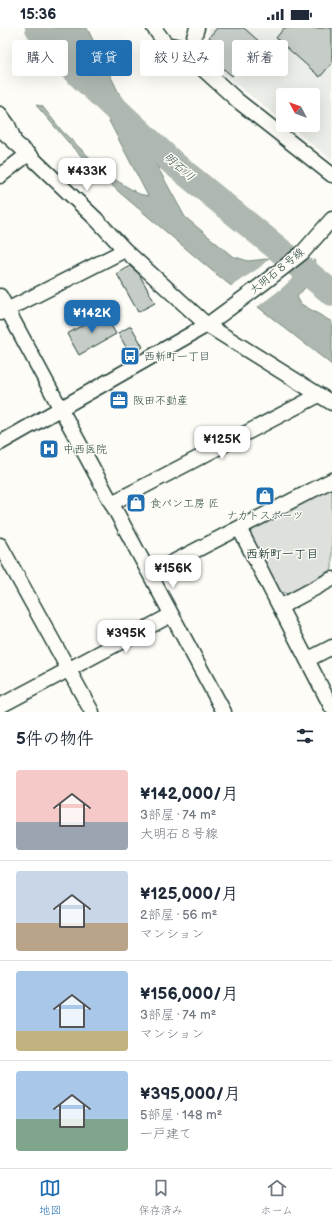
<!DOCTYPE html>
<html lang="ja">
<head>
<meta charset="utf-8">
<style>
  body { margin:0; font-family:"Balsamiq Sans","Klee One",sans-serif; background:#f6f6f7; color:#1f2937; height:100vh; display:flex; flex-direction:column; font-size:15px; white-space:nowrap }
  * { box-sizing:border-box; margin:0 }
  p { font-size:13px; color:#747a83 }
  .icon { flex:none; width:22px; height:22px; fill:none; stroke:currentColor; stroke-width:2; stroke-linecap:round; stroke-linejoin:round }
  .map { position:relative; height:684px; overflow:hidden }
  .panel { display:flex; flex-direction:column; background:#fff; flex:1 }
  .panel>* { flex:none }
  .top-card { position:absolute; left:12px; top:12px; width:308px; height:36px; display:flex; gap:8px }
  .needle { width:26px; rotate:311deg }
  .tools { position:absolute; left:276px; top:60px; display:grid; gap:8px }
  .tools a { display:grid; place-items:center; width:44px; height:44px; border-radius:4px; background:#fff; box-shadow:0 4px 16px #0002; font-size:20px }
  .price { position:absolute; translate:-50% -34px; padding:0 9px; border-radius:8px; background:#fff; color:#222; font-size:13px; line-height:26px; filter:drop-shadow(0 1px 2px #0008) }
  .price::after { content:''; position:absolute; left:50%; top:24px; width:12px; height:9px; margin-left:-6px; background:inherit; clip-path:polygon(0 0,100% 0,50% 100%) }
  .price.on { background:#1f6fb2; color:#fff }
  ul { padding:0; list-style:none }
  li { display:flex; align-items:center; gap:12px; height:100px; padding:0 16px }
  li+li { border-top:1px solid #e0e1e3 }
  li span { display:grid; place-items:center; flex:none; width:112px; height:80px; border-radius:4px; color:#555 }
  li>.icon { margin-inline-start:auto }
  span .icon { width:48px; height:48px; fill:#fffc; stroke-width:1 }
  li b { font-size:17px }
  h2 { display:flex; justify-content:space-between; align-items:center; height:48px; padding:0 16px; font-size:17px }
  .chip { padding:0 14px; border-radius:4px; background:#fff; box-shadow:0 4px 16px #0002; font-size:14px; line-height:36px }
  .chip.on { background:#1f6fb2; color:#fff }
  .status { display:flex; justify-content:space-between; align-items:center; height:28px; padding:0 20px; background:#fff; direction:ltr }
  .status svg { height:11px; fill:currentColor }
  .menu { display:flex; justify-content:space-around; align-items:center; height:56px; border-top:1px solid #e0e1e3; background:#fff; font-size:11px; color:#747a83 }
  .menu a { display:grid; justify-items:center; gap:2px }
  .menu .on { color:#1f6fb2 }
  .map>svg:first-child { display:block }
  .built { fill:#eceee9 }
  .green { fill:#dde0db; stroke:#7e8e88 }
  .water { fill:#aeb8b1; stroke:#75877f }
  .pier { fill:#fdfcf7 }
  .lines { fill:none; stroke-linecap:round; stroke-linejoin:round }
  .river { stroke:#aeb8b1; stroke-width:26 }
  .building { fill:#c6cdc7; stroke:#1f3d34 }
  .minor-casing { stroke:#1f3d34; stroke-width:17 }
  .minor { stroke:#fdfcf7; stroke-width:14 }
  .labels { text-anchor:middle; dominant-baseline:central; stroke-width:3; stroke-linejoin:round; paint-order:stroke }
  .street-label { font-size:11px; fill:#1f3d34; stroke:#fdfcf7 }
  .poi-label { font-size:11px; fill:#1f3d34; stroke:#fdfcf7; text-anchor:start }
  .water-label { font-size:12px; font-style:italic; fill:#435c53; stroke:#fdfcf7 }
  .neighbourhood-label { font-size:12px; font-weight:bold; fill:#1f3d34; stroke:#fdfcf7 }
</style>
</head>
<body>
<div class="status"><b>15:36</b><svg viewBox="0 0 49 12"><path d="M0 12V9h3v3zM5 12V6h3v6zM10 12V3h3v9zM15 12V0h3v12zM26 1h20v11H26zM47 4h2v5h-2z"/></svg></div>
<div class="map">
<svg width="332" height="684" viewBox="0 0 332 684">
  <rect width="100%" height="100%" fill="#fdfcf7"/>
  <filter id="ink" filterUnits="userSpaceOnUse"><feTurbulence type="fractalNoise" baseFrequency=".025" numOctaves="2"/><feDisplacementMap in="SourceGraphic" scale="8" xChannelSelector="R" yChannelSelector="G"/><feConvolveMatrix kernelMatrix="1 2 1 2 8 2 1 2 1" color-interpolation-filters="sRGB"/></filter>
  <g filter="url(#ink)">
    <path class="built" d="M 209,0 L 332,0 L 332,132 L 288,97 L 313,97 L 313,67 L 283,67 L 283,93 L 209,35 Z"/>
    <path class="green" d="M 332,458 L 332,541 L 288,566 L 278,563 L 250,505 L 253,499 Z"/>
    <path class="water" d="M 30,0 L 87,0 L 135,98 L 185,189 L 232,228 L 248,233 L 267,231 L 290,221 L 307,221 L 320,242 L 297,269 L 301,276 L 332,294 L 332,337 L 216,246 L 119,164 L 75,122 L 36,77 L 42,78 L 62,103 L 109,148 L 139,166 L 148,168 L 108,91 L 96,56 L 84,51 Z"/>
    <path class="pier" d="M 299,217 L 308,220 L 315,230 L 281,261 L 256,280 L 230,259 L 259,240 L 274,226 L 289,220 Z"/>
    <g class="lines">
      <path class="river" d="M 38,0 L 55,24 L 173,135 L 332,265"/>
    </g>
    <path class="building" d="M 217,0 L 244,0 L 262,16 L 232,48 L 213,32 L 222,21 L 209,9 Z
      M 284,0 L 332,0 L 332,35 L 320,49 L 276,10 Z
      M 130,238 L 139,246 L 155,275 L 138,284 L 117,246 Z
      M 104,285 L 116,306 L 79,327 L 67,306 Z
      M 131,298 L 143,319 L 130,326 L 118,305 Z"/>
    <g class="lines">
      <defs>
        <path id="minor" d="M 154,0 L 166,16 L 190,21
          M 197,0 L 190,21 L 205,43 L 238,73 L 332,147
          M 0,86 L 8,97 L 13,109
          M 0,101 L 28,126 L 96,191 L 125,222 L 207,297 L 332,375
          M 0,148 L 28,126
          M 0,268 L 224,684
          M 1,285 L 125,222
          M 0,415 L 207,297 L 261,257 L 302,225 L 332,191
          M 112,475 L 319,367
          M 239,500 L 332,680
          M 0,517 L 92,684
          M 150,546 L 332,452
          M 280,579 L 332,551
          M 307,632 L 332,619
          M 0,678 L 171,587"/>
      </defs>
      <use href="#minor" class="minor-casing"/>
      <use href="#minor" class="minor"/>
    </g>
  </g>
  <defs>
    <symbol id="bus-square" viewBox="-11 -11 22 22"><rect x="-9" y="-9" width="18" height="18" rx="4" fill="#1f6fb2" stroke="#fdfcf7"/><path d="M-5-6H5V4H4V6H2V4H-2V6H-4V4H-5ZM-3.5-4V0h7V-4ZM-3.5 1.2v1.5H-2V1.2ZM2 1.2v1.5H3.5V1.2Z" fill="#fff"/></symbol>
    <symbol id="office-square" viewBox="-11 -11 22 22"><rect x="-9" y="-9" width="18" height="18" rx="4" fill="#1f6fb2" stroke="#fdfcf7"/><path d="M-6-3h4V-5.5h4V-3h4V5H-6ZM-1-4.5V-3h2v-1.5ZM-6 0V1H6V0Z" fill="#fff"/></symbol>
    <symbol id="hospital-square" viewBox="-11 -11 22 22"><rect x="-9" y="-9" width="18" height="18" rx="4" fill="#1f6fb2" stroke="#fdfcf7"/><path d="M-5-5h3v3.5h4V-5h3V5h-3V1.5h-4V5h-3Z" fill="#fff"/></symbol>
    <symbol id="shop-square" viewBox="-11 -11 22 22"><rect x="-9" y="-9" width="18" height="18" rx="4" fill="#1f6fb2" stroke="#fdfcf7"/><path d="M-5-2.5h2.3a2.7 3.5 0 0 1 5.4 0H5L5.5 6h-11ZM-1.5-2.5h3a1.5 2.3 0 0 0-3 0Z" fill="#fff"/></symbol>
  </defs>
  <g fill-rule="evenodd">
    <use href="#bus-square" x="119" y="317" width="22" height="22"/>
    <use href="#office-square" x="108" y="361" width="22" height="22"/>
    <use href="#hospital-square" x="38" y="410" width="22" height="22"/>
    <use href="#shop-square" x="254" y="457" width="22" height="22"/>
    <use href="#shop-square" x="125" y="464" width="22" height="22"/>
  </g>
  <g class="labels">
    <g class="street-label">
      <text transform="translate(277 243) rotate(-39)">大明石８号線</text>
    </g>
    <g class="poi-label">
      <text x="144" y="328">西新町一丁目</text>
      <text x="133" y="372">阪田不動産</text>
      <text x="63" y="421">中西医院</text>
      <text x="150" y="475">食パン工房 匠</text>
      <text x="265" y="487" text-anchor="middle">ナカトスポーツ</text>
    </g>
    <g class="water-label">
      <text transform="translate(179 139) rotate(41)">明石川</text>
    </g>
    <g class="neighbourhood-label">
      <text x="282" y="526">西新町一丁目</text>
    </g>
  </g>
</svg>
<div class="tools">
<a><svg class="needle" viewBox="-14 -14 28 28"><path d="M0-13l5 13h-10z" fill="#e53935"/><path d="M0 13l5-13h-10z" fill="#747a83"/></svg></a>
</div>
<b class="price" style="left:87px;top:164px">¥433K</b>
<b class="price on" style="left:92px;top:306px">¥142K</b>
<b class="price" style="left:222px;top:432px">¥125K</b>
<b class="price" style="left:173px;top:561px">¥156K</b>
<b class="price" style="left:126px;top:626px">¥395K</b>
<div class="top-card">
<a class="chip">購入</a>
<a class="chip on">賃貸</a>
<a class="chip">絞り込み</a>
<a class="chip">新着</a>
</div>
</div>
<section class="panel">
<h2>5件の物件<svg class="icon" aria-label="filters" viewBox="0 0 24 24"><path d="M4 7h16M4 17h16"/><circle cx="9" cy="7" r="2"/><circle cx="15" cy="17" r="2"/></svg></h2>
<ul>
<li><span style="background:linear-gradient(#f6c9c9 65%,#9aa5b1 0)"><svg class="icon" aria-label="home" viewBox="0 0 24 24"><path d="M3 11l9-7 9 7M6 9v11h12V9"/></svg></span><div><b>¥142,000/月</b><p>3部屋 · 74 m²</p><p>大明石８号線</p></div></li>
<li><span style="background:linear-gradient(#c9d6e8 65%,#b9a48a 0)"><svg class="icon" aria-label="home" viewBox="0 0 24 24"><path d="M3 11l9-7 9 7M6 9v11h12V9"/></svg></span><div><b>¥125,000/月</b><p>2部屋 · 56 m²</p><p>マンション</p></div></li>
<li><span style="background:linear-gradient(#a9c7e8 75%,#c2b280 0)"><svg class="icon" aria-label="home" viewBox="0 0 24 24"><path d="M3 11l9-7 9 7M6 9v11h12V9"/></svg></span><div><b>¥156,000/月</b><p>3部屋 · 74 m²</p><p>マンション</p></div></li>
<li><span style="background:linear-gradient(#a9c7e8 60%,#7fa58c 0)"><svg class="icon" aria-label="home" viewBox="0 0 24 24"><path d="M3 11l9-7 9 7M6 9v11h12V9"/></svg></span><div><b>¥395,000/月</b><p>5部屋 · 148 m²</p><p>一戸建て</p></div></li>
</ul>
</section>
<nav class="menu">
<a class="on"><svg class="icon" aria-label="map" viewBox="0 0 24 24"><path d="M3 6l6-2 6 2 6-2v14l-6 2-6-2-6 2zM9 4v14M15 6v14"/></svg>地図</a>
<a><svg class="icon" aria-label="saved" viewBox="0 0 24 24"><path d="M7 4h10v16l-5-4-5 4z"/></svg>保存済み</a>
<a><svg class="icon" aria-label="home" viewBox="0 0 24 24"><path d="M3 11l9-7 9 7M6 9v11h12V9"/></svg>ホーム</a>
</nav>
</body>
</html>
